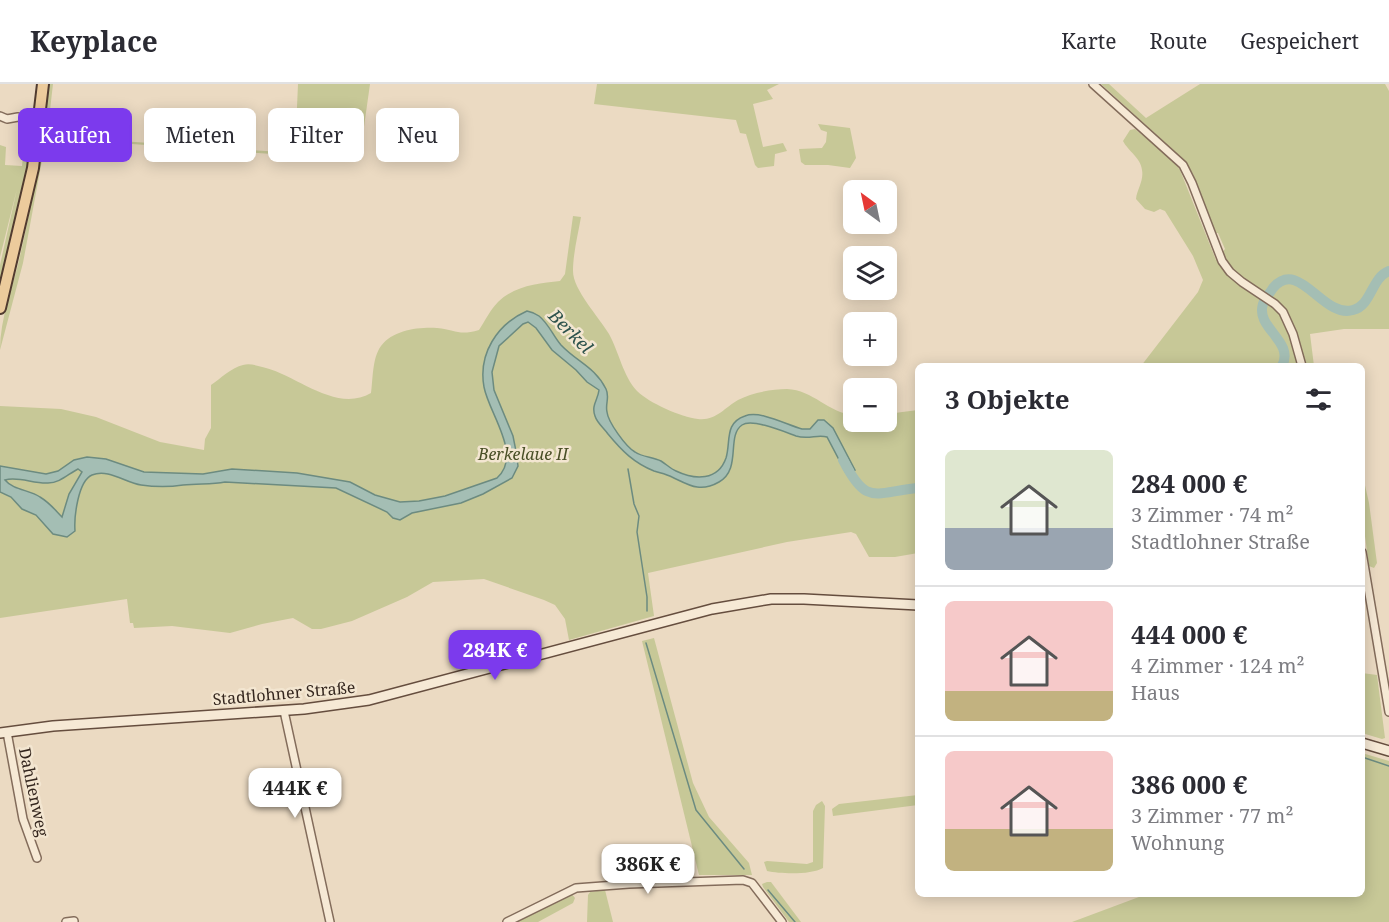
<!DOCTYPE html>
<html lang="de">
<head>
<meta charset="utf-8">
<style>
  body { margin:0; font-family:"Noto Serif",serif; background:#f7f7f7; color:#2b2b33; height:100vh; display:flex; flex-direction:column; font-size:22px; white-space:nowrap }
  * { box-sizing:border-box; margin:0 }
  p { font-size:20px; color:#7c7c81 }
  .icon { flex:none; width:33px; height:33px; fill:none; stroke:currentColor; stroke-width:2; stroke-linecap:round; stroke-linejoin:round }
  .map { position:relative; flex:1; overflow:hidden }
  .details { position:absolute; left:915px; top:279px; width:450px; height:534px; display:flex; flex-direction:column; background:#fff; border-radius:9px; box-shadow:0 3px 15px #0003 }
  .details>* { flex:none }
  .guide { position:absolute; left:18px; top:24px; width:570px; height:54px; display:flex; gap:12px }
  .needle { width:39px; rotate:327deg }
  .controls { position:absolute; left:843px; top:96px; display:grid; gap:12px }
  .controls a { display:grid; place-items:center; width:54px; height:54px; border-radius:9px; background:#fff; box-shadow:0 3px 15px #0003; font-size:30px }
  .price { position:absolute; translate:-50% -51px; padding:0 14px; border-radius:12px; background:#fff; color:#222; font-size:20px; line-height:39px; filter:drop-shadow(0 2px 3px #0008) }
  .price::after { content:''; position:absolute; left:50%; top:36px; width:18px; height:14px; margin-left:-9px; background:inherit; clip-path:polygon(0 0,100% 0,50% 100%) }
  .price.on { background:#7c3aed; color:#fff }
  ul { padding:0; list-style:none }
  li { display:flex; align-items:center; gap:18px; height:150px; padding:0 30px }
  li+li { border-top:2px solid #e1e1e2 }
  li span { display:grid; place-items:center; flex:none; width:168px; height:120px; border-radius:9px; color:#555 }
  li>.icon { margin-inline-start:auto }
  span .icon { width:72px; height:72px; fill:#fffc; stroke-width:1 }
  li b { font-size:26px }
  h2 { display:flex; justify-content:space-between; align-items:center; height:72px; padding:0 30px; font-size:26px }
  .chip { padding:0 21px; border-radius:9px; background:#fff; box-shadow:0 3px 15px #0003; font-size:21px; line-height:54px }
  .chip.on { background:#7c3aed; color:#fff }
  header { display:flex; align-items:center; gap:36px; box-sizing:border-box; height:84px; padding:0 30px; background:#fff; border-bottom:2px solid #e1e1e2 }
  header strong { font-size:28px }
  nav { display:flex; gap:33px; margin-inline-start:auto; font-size:21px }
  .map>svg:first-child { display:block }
  .green { fill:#c7c897 }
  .water { fill:#a4beb4; stroke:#6c8b80; stroke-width:1.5; fill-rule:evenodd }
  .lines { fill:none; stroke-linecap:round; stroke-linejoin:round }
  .stream { stroke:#6c8b80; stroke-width:1.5 }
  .river { stroke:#a4beb4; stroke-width:10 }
  .street-casing { stroke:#836c5b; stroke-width:10 }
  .secondary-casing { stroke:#654d3e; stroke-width:12 }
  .primary-casing { stroke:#513b2f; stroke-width:14 }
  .street { stroke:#f6e9d5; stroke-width:7 }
  .secondary { stroke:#f6e9d5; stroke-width:9 }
  .primary { stroke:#eccb9c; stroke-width:10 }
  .labels { text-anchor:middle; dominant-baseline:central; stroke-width:5; stroke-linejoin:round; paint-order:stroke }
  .park-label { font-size:16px; font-style:italic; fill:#494f26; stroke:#f3e6d1 }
  .street-label { font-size:16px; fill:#34261e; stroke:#f3e6d1 }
  .water-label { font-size:18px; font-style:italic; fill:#2e534d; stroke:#f3e6d1 }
</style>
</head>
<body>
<header>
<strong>Keyplace</strong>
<nav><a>Karte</a><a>Route</a><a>Gespeichert</a></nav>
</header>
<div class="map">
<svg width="1389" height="838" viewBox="0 0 1389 838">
  <rect width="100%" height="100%" fill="#ebdac2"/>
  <path class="green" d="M 49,0 L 53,0 L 47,52 L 295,69 L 298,0 L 370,0 L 361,64 L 350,72 L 343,75 L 61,55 L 48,56 L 45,60 L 23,179 L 0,266 C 0,234 13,203 20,172 C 33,115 43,58 49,0 Z
    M 597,0 L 779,0 L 767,6 L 773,15 L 753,20 L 763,63 L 783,59 L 787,67 L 775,70 L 774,82 L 758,84 L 755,81 L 746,50 L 740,49 L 736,36 L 594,20 Z
    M 1101,0 L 1109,0 L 1146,34 L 1200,0 L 1385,0 L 1389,7 L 1389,245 L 1344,245 L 1310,250 L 1314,282 L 1141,282 L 1198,208 L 1203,196 L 1193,172 L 1165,127 L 1160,125 L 1154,128 L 1145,125 L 1136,115 C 1137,105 1144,97 1142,86 C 1141,74 1128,67 1123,57 L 1130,46 L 1135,45 L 1174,77 L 1180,86 L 1216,176 L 1225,165 L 1218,149 L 1216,149 L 1213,145 L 1193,90 L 1185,77 Z
    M 818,40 L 850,44 L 856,74 L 850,84 L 828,81 L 805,81 L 801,78 L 799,65 L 822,64 L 826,58 L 827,48 L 821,46 Z
    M 0,61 L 6,63 L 5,81 L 22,82 L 23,70 L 30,70 L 0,209 L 0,181 L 17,105 L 0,173 Z
    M 573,132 L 581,133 C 578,150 573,170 573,187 C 573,206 599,233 609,250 C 619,268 623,292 637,307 C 649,319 681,333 698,335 C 716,337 724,324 738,316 C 751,309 772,305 787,305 C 813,306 829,329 853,331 L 854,338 L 886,338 L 887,330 L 918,326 L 918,469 L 895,473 L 869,473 L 856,450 L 851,448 L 787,458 L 648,489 L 654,532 L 569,556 L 565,535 L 555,521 L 544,516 L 484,495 L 433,498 L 407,513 L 352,537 L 321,545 L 312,545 L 293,534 L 262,540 L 230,549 L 172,542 L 134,544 L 133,539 L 130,539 L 127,515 L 0,534 L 0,322 L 61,325 L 96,333 L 160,358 L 204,366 L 205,355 L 211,344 L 211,301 C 220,295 232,283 243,281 C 250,279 259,282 266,284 C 299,293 337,329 371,309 C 373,296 372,274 381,262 C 393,246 418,243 437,244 C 456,246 459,252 479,246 C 485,237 490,226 498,218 C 514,202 539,199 560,197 L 565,190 Z
    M 1362,388 L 1369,419 L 1377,479 L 1374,484 L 1369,482 L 1362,430 Z
    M 654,554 L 693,699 L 709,733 L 749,779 L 752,791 L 699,791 L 642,557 Z
    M 1362,589 L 1377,591 L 1385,654 L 1382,655 L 1362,649 Z
    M 1362,669 L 1389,677 L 1389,838 L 1072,838 L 1147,810 L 1362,810 Z
    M 918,711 L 918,721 L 833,732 L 832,725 L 839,720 Z
    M 822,717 L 825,722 L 823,784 C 811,791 781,790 767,787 L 764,778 L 767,777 L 807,780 L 813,778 L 813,727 L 816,721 Z
    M 767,798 L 771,798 L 801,838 L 789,838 L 763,803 L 762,800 Z
    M 605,806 L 613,838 L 587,838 L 588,811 L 590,808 Z
    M 571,809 L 575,814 L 573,819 L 538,838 L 516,838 Z"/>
  <path class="water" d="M 527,227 C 532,228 535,229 539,232 C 549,240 553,252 561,261 C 577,278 595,283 606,305 C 610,313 605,320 607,328 C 608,338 626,363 635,368 C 642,373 653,373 661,377 C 666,380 671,385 676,387 C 695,396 718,397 726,374 C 731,358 724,339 745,332 C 760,326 787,341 802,345 L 810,345 L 818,336 L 824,336 L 833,344 L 855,386 L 846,389 L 827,353 C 817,350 809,356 796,352 C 785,348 752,334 742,341 C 726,352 742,385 719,398 C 700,409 689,401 672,393 C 666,390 660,389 654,387 C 634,379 622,367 608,350 C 604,344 597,339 595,332 C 591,321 598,316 599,306 L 587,298 L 576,286 L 552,266 L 536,244 L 528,238 L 523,240 L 499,262 L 492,288 L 494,306 L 513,352 L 516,367 L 518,382 L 512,394 L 483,410 L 461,419 L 412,429 L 400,436 L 393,434 L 387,428 L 336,404 L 225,398 C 211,401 198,399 183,401 C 170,403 155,403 141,401 C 126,399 108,384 92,391 C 78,397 74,433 75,447 L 67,453 L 53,450 L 36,431 L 22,425 L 11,413 L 0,408 L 0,382 L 46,390 L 58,387 L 74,376 L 87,373 L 106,375 L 144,388 L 203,390 L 232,385 L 297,389 L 350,398 L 375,411 L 400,418 L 419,417 L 445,412 L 497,394 C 523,371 489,330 484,303 C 478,270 497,240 527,227 ZM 78,385 L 82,388 L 69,410 L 62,433 C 55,426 50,419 40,413 C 30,406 13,406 5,396 C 18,392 34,400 48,399 C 60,399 68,390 78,385 Z"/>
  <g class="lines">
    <path class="stream" d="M 628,385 L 634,420 L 639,432 L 637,448 L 647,513 L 647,527
      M 646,559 L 696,726 L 744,785
      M 1362,673 L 1389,682
      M 768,806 L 795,838"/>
    <path class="river" d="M 1282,282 C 1295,257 1255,244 1263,220 C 1265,214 1270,209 1273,204 C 1299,173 1323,235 1353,226 C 1372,221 1371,194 1389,187
      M 843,376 C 867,423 874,408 918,404"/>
    <defs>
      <path id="street" d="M 1093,0 L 1183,81 L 1192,99 L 1222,177 L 1230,188 L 1242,198 L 1275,220 L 1283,228 L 1293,250 L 1302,282
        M 0,32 L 7,35 L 18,33
        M 1362,468 L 1389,628
        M 284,627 L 330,838
        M 7,648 L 23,735 L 37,774
        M 66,838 L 74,837
        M 507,838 L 576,804 L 629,800 L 743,796 L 752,799 L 782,838"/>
      <path id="secondary" d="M 0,649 L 53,642 L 304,625 L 369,616 L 712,525 L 771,515 L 804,515 L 918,521
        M 1362,659 L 1389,667"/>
      <path id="primary" d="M 0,224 L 33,84 L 43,0"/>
    </defs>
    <use href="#street" class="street-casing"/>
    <use href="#secondary" class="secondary-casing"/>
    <use href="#primary" class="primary-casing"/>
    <use href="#street" class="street"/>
    <use href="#secondary" class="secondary"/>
    <use href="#primary" class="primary"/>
  </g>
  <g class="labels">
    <g class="park-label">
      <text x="523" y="370">Berkelaue II</text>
    </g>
    <g class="street-label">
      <text transform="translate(284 609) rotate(-5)">Stadtlohner Straße</text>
      <text transform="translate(34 708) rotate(78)">Dahlienweg</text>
    </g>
    <g class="water-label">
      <text transform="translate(571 247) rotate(45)">Berkel</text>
    </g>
  </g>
</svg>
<div class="controls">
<a><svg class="needle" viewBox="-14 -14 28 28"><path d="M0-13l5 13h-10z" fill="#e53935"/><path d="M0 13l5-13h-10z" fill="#7c7c81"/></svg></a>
<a><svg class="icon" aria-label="layers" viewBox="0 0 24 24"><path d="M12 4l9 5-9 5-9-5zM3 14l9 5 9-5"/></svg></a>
<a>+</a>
<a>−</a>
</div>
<b class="price on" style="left:495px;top:597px">284K €</b>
<b class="price" style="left:295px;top:735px">444K €</b>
<b class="price" style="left:648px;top:811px">386K €</b>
<div class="guide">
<a class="chip on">Kaufen</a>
<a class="chip">Mieten</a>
<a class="chip">Filter</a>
<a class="chip">Neu</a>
</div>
<section class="details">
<h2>3 Objekte<svg class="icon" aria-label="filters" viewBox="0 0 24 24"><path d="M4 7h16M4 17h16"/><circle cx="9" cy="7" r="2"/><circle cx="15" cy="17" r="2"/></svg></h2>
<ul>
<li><span style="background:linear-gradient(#dfe7d0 65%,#9aa5b1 0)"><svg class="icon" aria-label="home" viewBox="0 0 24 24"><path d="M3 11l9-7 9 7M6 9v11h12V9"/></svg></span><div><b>284 000 €</b><p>3 Zimmer · 74 m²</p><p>Stadtlohner Straße</p></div></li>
<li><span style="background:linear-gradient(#f6c9c9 75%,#c2b280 0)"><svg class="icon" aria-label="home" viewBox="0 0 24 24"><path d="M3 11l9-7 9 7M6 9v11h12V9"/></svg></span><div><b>444 000 €</b><p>4 Zimmer · 124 m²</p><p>Haus</p></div></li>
<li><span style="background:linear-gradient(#f6c9c9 65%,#c2b280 0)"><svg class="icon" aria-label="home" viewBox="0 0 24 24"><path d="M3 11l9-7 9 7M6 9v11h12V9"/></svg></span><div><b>386 000 €</b><p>3 Zimmer · 77 m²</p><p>Wohnung</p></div></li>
</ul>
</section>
</div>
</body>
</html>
